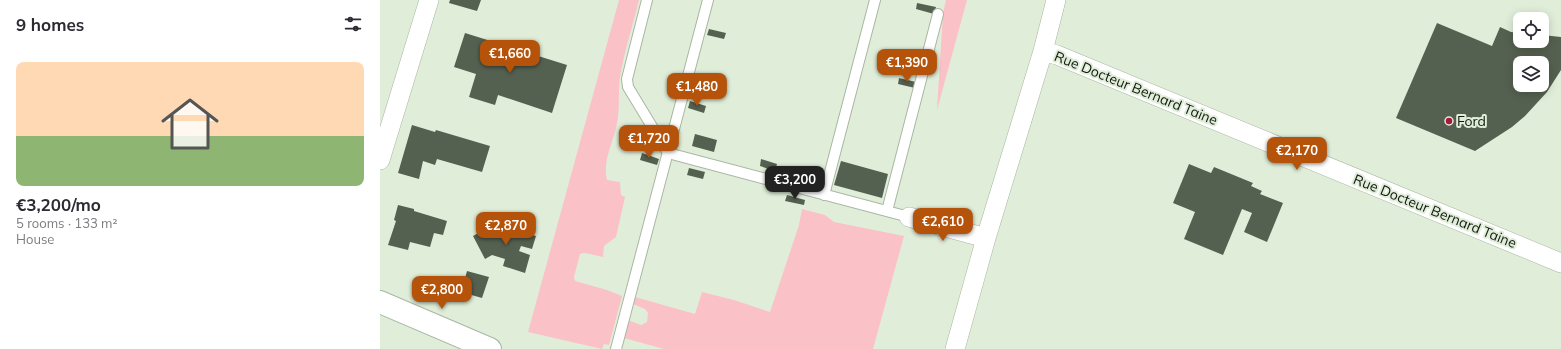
<!DOCTYPE html>
<html lang="en">
<head>
<meta charset="utf-8">
<style>
  body { margin:0; font-family:Mulish,sans-serif; background:#f7f7f7; color:#2b2b33; height:100vh; display:flex; flex-direction:column; font-size:15px; white-space:nowrap }
  * { box-sizing:border-box; margin:0 }
  p { font-size:13px; color:#7c7c81 }
  .icon { flex:none; width:22px; height:22px; fill:none; stroke:currentColor; stroke-width:2; stroke-linecap:round; stroke-linejoin:round }
  .map { position:relative; flex:1; overflow:hidden }
  .sheet { display:flex; flex-direction:column; background:#fff; width:380px }
  .sheet>* { flex:none }
  .controls { position:absolute; left:1133px; top:12px; display:grid; gap:8px }
  .controls a { display:grid; place-items:center; width:36px; height:36px; border-radius:8px; background:#fff; box-shadow:0 2px 10px #0003; font-size:20px }
  .price { position:absolute; translate:-50% -34px; padding:0 9px; border-radius:8px; background:#b45309; color:#fff; font-size:13px; line-height:26px; filter:drop-shadow(0 1px 2px #0008) }
  .price::after { content:''; position:absolute; left:50%; top:24px; width:12px; height:9px; margin-left:-6px; background:inherit; clip-path:polygon(0 0,100% 0,50% 100%) }
  .price.current { background:#222; color:#fff }
  ul { padding:0; list-style:none }
  li { display:grid; align-content:center; gap:8px; height:212px; padding:0 16px }
  li span { display:grid; place-items:center; height:124px; border-radius:8px; color:#555 }
  li>.icon { margin-inline-start:auto }
  span .icon { width:72px; height:72px; fill:#fffc; stroke-width:1 }
  li b { font-size:17px }
  h2 { display:flex; justify-content:space-between; align-items:center; height:48px; padding:0 16px; font-size:17px }
  main { display:flex; flex:1; min-height:0 }
  .map>svg:first-child { display:block }
  .green { fill:#fac1c7 }
  .building { fill:#556150; fill-rule:evenodd }
  .lines { fill:none; stroke-linecap:round; stroke-linejoin:round }
  .lane-casing { stroke:#a9b6a3; stroke-width:12 }
  .street-casing { stroke:#a9b6a3; stroke-width:20 }
  .secondary-casing { stroke:#a9b6a3; stroke-width:24 }
  .lane { stroke:#fff; stroke-width:10 }
  .street { stroke:#fff; stroke-width:19 }
  .secondary { stroke:#fff; stroke-width:22 }
  .poi-dot { fill:#aa1544; stroke:#e0eed9; stroke-width:1.5 }
  .labels { text-anchor:middle; dominant-baseline:central; stroke-width:4; stroke-linejoin:round; paint-order:stroke }
  .street-label { font-size:14px; fill:#131811; stroke:#e0eed9 }
  .poi-label { font-size:14px; fill:#131811; stroke:#e0eed9; text-anchor:start }
</style>
</head>
<body>
<main>
<section class="sheet">
<h2>9 homes<svg class="icon" aria-label="filters" viewBox="0 0 24 24"><path d="M4 7h16M4 17h16"/><circle cx="9" cy="7" r="2"/><circle cx="15" cy="17" r="2"/></svg></h2>
<ul>
<li><span style="background:linear-gradient(#ffd9b3 60%,#8fb573 0)"><svg class="icon" aria-label="home" viewBox="0 0 24 24"><path d="M3 11l9-7 9 7M6 9v11h12V9"/></svg></span><div><b>€3,200/mo</b><p>5 rooms · 133 m²</p><p>House</p></div></li>
</ul>
</section>
<div class="map">
<svg width="1181" height="349" viewBox="0 0 1181 349">
  <rect width="100%" height="100%" fill="#e0eed9"/>
  <path class="green" d="M 239,0 L 259,0 C 253,25 244,52 240,77 C 238,92 240,109 237,123 C 234,142 222,160 227,180 L 240,182 L 241,195 L 245,197 L 236,237 L 224,246 L 223,257 L 205,253 L 200,254 L 194,277 L 195,281 L 227,290 L 242,296 L 229,345 L 224,344 L 222,349 L 148,332 Z
    M 566,0 L 587,0 L 557,110 L 563,13 Z
    M 422,209 L 445,215 L 454,222 L 524,236 L 493,349 L 284,349 L 244,338 L 248,320 L 261,325 L 267,322 L 268,313 L 265,309 L 253,304 L 255,297 L 315,314 L 322,292 L 354,300 L 390,312 L 419,225 Z"/>
  <path class="building" d="M 70,0 L 101,0 L 97,11 L 69,3 Z
    M 537,3 L 556,7 L 554,14 L 536,9 Z
    M 1057,23 L 1112,46 L 1120,27 L 1131,32 L 1140,33 L 1140,41 L 1162,41 L 1162,35 L 1181,37 L 1181,70 L 1167,92 L 1145,116 L 1132,127 L 1095,151 L 1016,118 ZM 1140,63 L 1162,63 L 1162,85 L 1140,85 Z
    M 329,29 L 346,33 L 344,39 L 327,35 Z
    M 85,33 L 187,65 L 172,113 L 118,95 L 115,105 L 89,97 L 96,74 L 74,67 Z
    M 519,78 L 536,82 L 535,88 L 518,84 Z
    M 310,101 L 326,106 L 324,113 L 308,108 Z
    M 32,125 L 55,132 L 56,130 L 110,146 L 102,172 L 57,159 L 55,165 L 43,161 L 39,179 L 18,173 Z
    M 315,134 L 337,140 L 334,152 L 312,146 Z
    M 262,153 L 279,159 L 277,165 L 260,160 Z
    M 381,159 L 397,164 L 395,171 L 380,166 Z
    M 461,161 L 508,174 L 502,198 L 454,185 Z
    M 809,164 L 831,173 L 834,167 L 873,183 L 871,186 L 882,191 L 880,194 L 903,203 L 887,242 L 864,232 L 872,213 L 862,209 L 843,255 L 804,239 L 815,212 L 793,203 Z
    M 309,168 L 325,172 L 323,179 L 307,175 Z
    M 407,195 L 425,200 L 424,205 L 405,201 Z
    M 18,205 L 34,209 L 34,211 L 67,221 L 63,235 L 54,233 L 50,247 L 30,242 L 28,250 L 8,245 L 16,221 L 14,220 Z
    M 121,226 L 156,236 L 152,249 L 141,246 L 139,251 L 150,255 L 145,273 L 123,266 L 125,259 L 112,255 L 105,259 L 93,236 L 109,227 L 120,230 Z
    M 87,271 L 109,277 L 102,298 L 81,292 Z"/>
  <g class="lines">
    <defs>
      <path id="lane" d="M 267,0 L 247,79 L 248,87 L 288,153 L 529,217
        M 444,195 L 495,0
        M 507,211 L 558,14
        M 236,349 L 328,0"/>
      <path id="street" d="M 663,51 L 677,55 L 1181,263
        M 0,160 L 49,0
        M 529,217 L 606,238
        M 575,349 L 606,238 L 663,51 L 676,0"/>
      <path id="secondary" d="M 0,302 L 110,349"/>
    </defs>
    <use href="#lane" class="lane-casing"/>
    <use href="#street" class="street-casing"/>
    <use href="#secondary" class="secondary-casing"/>
    <use href="#lane" class="lane"/>
    <use href="#street" class="street"/>
    <use href="#secondary" class="secondary"/>
  </g>
  <circle class="poi-dot" cx="1069" cy="121" r="4"/>
  <g class="labels">
    <g class="street-label">
      <text transform="translate(756 88) rotate(22)">Rue Docteur Bernard Taine</text>
      <text transform="translate(1055 211) rotate(22)">Rue Docteur Bernard Taine</text>
    </g>
    <g class="poi-label">
      <text x="1077" y="121">Ford</text>
    </g>
  </g>
</svg>
<div class="controls">
<a><svg class="icon" aria-label="locate" viewBox="0 0 24 24"><circle cx="12" cy="12" r="6"/><path d="M12 2v4M12 18v4M2 12h4M18 12h4"/></svg></a>
<a><svg class="icon" aria-label="layers" viewBox="0 0 24 24"><path d="M12 4l9 5-9 5-9-5zM3 14l9 5 9-5"/></svg></a>
</div>
<b class="price" style="left:130px;top:74px">€1,660</b>
<b class="price" style="left:527px;top:83px">€1,390</b>
<b class="price" style="left:317px;top:107px">€1,480</b>
<b class="price" style="left:269px;top:159px">€1,720</b>
<b class="price" style="left:917px;top:171px">€2,170</b>
<b class="price current" style="left:415px;top:200px">€3,200</b>
<b class="price" style="left:563px;top:242px">€2,610</b>
<b class="price" style="left:126px;top:246px">€2,870</b>
<b class="price" style="left:62px;top:310px">€2,800</b>
</div>
</main>
</body>
</html>
